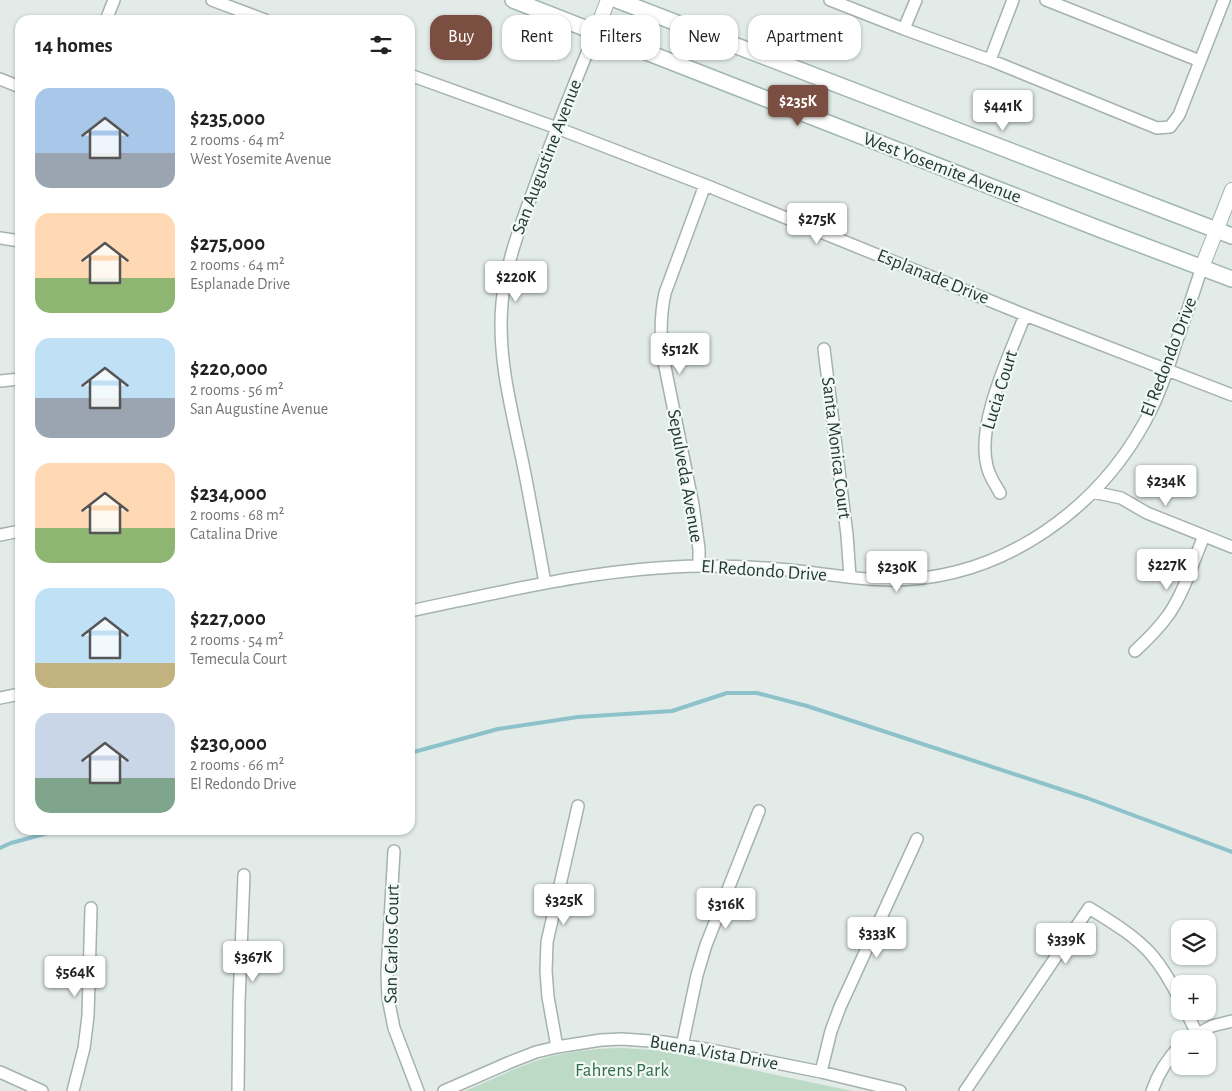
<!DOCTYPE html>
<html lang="en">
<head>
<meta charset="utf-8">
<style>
  body { margin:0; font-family:"Alegreya Sans",sans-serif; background:#f6f6f6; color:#222; height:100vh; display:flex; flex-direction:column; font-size:19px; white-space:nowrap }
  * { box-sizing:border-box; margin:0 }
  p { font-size:16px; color:#767676 }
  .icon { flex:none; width:28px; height:28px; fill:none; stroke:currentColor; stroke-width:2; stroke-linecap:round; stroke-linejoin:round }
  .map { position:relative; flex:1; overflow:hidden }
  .details { position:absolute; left:15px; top:15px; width:400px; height:820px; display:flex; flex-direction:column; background:#fff; border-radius:15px; box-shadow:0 1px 4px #0004 }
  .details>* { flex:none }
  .banner { position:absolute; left:430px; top:15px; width:475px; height:45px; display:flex; gap:10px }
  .buttons { position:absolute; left:1171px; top:920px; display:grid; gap:10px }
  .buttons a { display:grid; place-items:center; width:45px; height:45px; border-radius:10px; background:#fff; box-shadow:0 1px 4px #0004; font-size:25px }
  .price { position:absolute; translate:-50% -42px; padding:0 11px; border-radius:5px; background:#fff; color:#222; font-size:16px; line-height:32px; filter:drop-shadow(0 1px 2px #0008) }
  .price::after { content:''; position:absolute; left:50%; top:30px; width:15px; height:11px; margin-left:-8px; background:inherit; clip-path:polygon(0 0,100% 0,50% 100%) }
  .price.active { background:#7a4e40; color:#fff }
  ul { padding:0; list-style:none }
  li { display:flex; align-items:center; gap:15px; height:125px; padding:0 20px }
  li span { display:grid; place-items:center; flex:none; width:140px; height:100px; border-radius:15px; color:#555 }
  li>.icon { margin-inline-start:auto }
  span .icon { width:60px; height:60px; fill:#fffc; stroke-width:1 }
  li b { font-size:21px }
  h2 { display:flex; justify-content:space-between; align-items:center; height:60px; padding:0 20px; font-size:21px }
  .tag { padding:0 18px; border-radius:15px; background:#fff; box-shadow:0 1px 4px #0004; font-size:18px; line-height:45px }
  .tag.active { background:#7a4e40; color:#fff }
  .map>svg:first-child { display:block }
  .green { fill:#bcdac5 }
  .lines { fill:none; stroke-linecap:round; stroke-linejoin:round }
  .stream { stroke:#8ec2cb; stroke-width:4 }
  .minor-casing { stroke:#a5b2ae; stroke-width:14 }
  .tertiary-casing { stroke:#a5b2ae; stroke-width:16 }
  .secondary-casing { stroke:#a1b6ae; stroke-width:18 }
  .minor { stroke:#fff; stroke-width:11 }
  .tertiary { stroke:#fff; stroke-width:14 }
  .secondary { stroke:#fff; stroke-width:15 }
  .labels { text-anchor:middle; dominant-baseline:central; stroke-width:4.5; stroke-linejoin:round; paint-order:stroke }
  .street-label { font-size:19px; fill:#233a34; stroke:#f2f8f5 }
  .park-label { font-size:19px; fill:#316e49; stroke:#f2f8f5 }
</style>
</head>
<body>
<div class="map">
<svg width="1232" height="1091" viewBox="0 0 1232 1091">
  <rect width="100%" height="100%" fill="#e2ebe7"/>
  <path class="green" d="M 622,1048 L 653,1050 L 673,1053 L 852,1091 L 465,1091 C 494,1079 522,1064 552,1056 C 575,1051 599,1048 622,1048 Z"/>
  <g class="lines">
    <path class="stream" d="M 410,753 L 498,729 L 578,717 L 672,711 L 727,693 L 757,693 L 807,706 L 1087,798 L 1232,852
      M 0,848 L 11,843 L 59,830"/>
    <defs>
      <path id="minor" d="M 212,0 L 265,20
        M 830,0 L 904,29 L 990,60 L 1157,128 L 1170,127 L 1179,115 L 1224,0
        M 1046,0 L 1200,61
        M 106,20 L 114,0
        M 904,29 L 916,0
        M 990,60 L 1013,0
        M 410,75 L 557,128 L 705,185 L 1025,315 L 1232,395
        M 0,79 L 20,87
        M 0,238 L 20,241
        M 824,349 L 847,535 L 850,577
        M 0,381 L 20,379
        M 1093,492 L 1121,498 L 1147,513 L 1232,547
        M 1000,493 C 995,484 989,476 987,466 C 976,423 1010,355 1025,315
        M 0,535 L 20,531
        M 699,566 L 699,549 L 693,505 L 663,357 C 660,334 660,316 665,293 L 705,185
        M 545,583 C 538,544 531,504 523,464 C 512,411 497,358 502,303 C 506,261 522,222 536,183 C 555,132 575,82 596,31
        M 410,611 C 506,591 603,567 702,566 C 731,566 760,567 789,570 C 823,573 856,580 890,580 C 1003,580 1103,508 1152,408 C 1162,387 1170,363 1177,340 C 1186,316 1194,291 1202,267
        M 1135,651 C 1147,640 1159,628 1169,614 C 1185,590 1193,562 1204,536
        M 0,698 L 20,694
        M 394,851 L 387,973 L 388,998 L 394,1028 L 418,1091
        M 1186,1011 L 1197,1034
        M 1189,1039 L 1212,1026 L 1232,1021
        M 682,1046 L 697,975 L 706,945 L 759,811
        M 557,1047 L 548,997 L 546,971 L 547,942 L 578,806
        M 0,1072 L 42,1091
        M 821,1072 L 831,1031 L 840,1007 L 917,839
        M 73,1091 L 84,1048 L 88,1016 L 91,908
        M 238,1091 L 239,1002 L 244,875
        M 444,1091 L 508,1063 L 536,1052 L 557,1047 L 601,1040 L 622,1039 L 664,1042 L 711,1050 L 821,1072 L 900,1091
        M 965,1091 L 1089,908 C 1110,921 1134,935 1151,954 C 1163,968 1172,984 1180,1000
        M 1152,1091 C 1158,1074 1167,1059 1180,1046"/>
      <path id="tertiary" d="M 596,31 L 608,0
        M 1202,267 L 1232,190"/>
      <path id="secondary" d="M 513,0 L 1102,230 L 1232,279
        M 617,0 L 1232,236"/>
    </defs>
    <use href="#minor" class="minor-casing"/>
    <use href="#tertiary" class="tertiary-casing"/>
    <use href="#secondary" class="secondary-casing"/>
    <use href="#minor" class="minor"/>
    <use href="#tertiary" class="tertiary"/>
    <use href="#secondary" class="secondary"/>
  </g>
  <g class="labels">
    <g class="street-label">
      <text transform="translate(547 157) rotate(-69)">San Augustine Avenue</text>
      <text transform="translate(942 168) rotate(21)">West Yosemite Avenue</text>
      <text transform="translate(933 277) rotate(22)">Esplanade Drive</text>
      <text transform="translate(1169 357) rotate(-69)">El Redondo Drive</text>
      <text transform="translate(1000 390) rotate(-73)">Lucia Court</text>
      <text transform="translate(836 448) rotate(83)">Santa Monica Court</text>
      <text transform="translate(685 476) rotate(80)">Sepulveda Avenue</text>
      <text transform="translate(764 571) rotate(4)">El Redondo Drive</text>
      <text transform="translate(392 944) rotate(-89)">San Carlos Court</text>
      <text transform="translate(714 1053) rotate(10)">Buena Vista Drive</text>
    </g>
    <g class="park-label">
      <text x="622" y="1070">Fahrens Park</text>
    </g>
  </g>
</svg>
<div class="buttons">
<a><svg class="icon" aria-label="layers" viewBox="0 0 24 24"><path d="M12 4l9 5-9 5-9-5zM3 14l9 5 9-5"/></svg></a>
<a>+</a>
<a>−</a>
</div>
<b class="price active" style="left:798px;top:127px">$235K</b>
<b class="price" style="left:1003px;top:132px">$441K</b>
<b class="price" style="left:817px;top:245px">$275K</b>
<b class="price" style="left:516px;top:303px">$220K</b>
<b class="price" style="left:680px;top:375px">$512K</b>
<b class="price" style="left:1166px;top:507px">$234K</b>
<b class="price" style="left:1167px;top:591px">$227K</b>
<b class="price" style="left:897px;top:593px">$230K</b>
<b class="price" style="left:564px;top:926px">$325K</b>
<b class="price" style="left:726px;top:930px">$316K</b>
<b class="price" style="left:877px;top:959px">$333K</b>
<b class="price" style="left:1066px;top:965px">$339K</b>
<b class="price" style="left:253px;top:983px">$367K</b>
<b class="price" style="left:75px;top:998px">$564K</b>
<div class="banner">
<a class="tag active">Buy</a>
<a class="tag">Rent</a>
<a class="tag">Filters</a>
<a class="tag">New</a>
<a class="tag">Apartment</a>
</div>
<section class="details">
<h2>14 homes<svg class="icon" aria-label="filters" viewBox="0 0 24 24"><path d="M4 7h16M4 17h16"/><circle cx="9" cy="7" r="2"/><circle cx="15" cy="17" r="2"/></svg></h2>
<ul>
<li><span style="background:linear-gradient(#a9c7e8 65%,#9aa5b1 0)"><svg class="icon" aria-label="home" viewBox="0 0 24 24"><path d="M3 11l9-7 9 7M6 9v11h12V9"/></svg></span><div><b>$235,000</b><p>2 rooms · 64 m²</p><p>West Yosemite Avenue</p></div></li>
<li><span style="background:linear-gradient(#ffd9b3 65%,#8fb573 0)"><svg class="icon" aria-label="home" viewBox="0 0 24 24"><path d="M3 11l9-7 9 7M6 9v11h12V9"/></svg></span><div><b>$275,000</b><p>2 rooms · 64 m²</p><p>Esplanade Drive</p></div></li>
<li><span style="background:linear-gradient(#bfe0f5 60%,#9aa5b1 0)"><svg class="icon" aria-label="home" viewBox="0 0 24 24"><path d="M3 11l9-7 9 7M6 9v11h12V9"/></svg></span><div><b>$220,000</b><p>2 rooms · 56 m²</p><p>San Augustine Avenue</p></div></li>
<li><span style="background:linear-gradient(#ffd9b3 65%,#8fb573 0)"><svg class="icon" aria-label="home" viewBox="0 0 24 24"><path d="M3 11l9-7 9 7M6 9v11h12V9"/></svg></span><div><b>$234,000</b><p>2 rooms · 68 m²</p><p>Catalina Drive</p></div></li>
<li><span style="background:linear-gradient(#bfe0f5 75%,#c2b280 0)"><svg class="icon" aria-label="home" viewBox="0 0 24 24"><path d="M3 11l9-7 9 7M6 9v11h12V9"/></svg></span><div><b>$227,000</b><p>2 rooms · 54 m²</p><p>Temecula Court</p></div></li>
<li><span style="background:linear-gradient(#c9d6e8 65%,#7fa58c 0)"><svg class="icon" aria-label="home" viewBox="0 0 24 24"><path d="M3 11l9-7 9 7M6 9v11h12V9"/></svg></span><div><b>$230,000</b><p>2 rooms · 66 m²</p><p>El Redondo Drive</p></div></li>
</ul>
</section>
</div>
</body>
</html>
